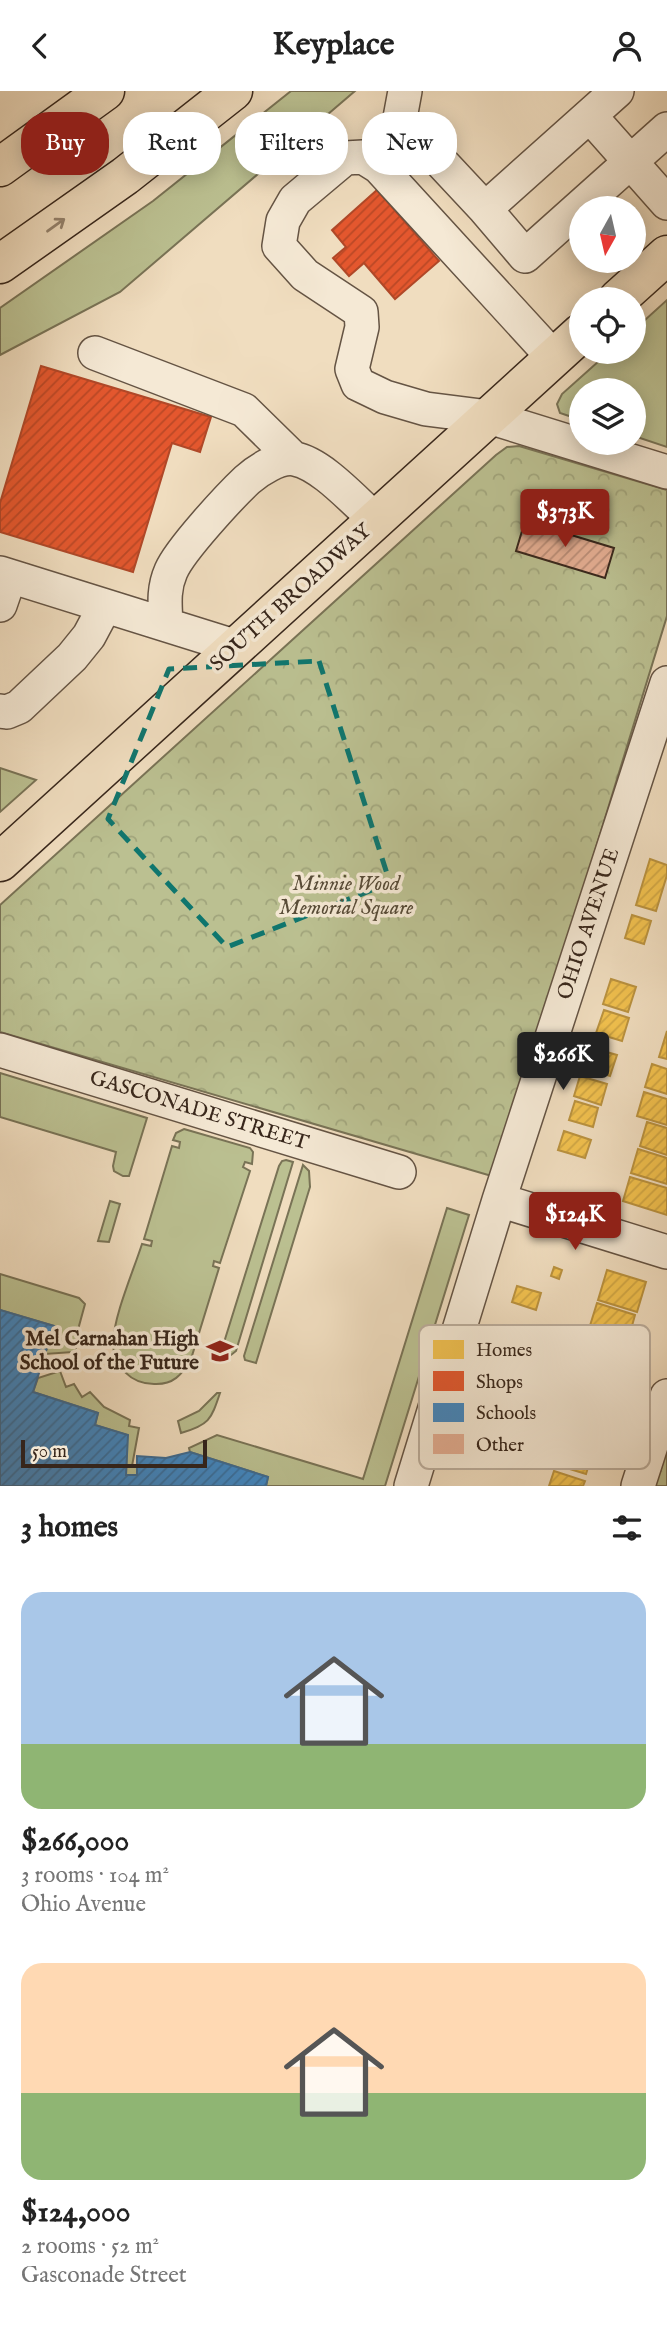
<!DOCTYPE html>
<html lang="en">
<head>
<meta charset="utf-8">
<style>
  body { margin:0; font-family:"IM FELL English",serif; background:#f2f2f2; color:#222; height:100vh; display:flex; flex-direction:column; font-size:26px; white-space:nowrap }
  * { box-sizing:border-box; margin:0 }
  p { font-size:23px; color:#767676 }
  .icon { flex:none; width:38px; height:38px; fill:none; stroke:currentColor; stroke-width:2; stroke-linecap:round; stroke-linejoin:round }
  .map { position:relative; height:1395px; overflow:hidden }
  .drawer { display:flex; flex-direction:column; background:#fff; flex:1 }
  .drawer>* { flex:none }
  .banner { position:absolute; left:21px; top:21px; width:626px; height:63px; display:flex; gap:14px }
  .needle { width:46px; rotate:188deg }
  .fabs { position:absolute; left:569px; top:105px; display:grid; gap:14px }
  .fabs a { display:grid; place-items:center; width:77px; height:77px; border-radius:50%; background:#fff; box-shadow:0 4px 18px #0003; font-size:35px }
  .scale { position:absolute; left:21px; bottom:18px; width:186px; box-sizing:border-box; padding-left:7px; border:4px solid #37261b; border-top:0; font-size:19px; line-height:24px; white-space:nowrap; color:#37261b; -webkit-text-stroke:5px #f5e9d5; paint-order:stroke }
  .price { position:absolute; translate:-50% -60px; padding:0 16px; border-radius:7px; background:#8f2418; color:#fff; font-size:23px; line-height:46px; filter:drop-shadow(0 2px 4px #0008) }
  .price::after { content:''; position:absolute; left:50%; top:42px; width:21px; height:16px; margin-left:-10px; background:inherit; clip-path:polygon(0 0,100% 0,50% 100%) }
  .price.selected { background:#222; color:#fff }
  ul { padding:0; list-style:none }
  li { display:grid; align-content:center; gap:14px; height:371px; padding:0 21px }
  li span { display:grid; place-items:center; height:217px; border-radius:21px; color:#555 }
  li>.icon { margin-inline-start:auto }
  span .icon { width:126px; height:126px; fill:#fffc; stroke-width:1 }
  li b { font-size:30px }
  h2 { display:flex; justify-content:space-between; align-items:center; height:84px; padding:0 21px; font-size:30px }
  .tag { padding:0 24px; border-radius:28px; background:#fff; box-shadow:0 4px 18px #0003; font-size:24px; line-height:63px }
  .tag.selected { background:#8f2418; color:#fff }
  header { display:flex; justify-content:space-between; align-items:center; height:91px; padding:0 21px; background:#fff; font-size:32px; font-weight:700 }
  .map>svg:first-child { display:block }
  .green { fill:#bbc091; stroke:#797356; stroke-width:2 }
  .forest { fill:url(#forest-crowns); stroke:#797356; stroke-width:2 }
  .homes { fill:url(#homes-hatch); stroke:#ba923f; stroke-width:2 }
  .shops { fill:url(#shops-hatch); stroke:#b04828; stroke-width:2 }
  .schools { fill:url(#schools-hatch); stroke:#3d6b92; stroke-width:2 }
  .building { fill:url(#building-hatch); stroke:#37261b; stroke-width:2 }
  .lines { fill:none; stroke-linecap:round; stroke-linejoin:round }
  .minor-casing { stroke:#655444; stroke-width:36 }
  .major-casing { stroke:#37261b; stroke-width:41 }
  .highway-casing { stroke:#37261b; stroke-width:41 }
  .minor { stroke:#f5e9d5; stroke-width:33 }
  .major { stroke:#f0ddbf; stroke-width:38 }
  .highway { stroke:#f0ddbf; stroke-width:38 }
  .oneway { stroke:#94826d }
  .marked { fill:none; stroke:#0f766e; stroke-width:5; stroke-dasharray:14 9; stroke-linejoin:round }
  .labels { text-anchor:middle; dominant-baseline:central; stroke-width:7; stroke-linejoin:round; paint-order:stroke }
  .street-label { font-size:21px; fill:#37261b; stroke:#f5e9d5 }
  .park-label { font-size:21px; font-style:italic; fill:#584c38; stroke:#f5e9d5 }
  .poi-label { font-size:21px; font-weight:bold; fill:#37261b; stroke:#f5e9d5; text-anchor:end }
  .key { fill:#f5e9d5; stroke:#bcae9d; stroke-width:2 }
  .key-label { font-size:19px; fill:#37261b }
</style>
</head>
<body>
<header><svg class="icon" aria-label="back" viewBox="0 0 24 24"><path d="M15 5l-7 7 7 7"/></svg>Keyplace<svg class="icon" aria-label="person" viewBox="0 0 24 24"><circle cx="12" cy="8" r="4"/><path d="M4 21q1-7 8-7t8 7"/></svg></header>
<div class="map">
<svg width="667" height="1395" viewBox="0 0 667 1395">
  <defs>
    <pattern id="forest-crowns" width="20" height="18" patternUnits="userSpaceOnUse" patternTransform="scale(1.75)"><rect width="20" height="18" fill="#bbc091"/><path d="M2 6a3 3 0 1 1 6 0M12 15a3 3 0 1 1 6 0" fill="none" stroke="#a1a57c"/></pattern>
    <pattern id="homes-hatch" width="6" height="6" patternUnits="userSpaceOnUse" patternTransform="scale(1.75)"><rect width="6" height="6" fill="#f2c14e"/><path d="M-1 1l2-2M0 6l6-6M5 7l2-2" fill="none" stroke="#d0a644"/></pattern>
    <pattern id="shops-hatch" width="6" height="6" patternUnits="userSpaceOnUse" patternTransform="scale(1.75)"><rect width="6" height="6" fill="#e4572e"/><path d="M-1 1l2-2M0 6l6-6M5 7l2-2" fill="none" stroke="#ba4826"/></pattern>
    <pattern id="schools-hatch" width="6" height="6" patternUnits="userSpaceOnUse" patternTransform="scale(1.75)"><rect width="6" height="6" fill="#3f88c5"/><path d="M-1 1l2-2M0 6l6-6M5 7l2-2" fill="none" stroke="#366f9f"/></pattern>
    <pattern id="building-hatch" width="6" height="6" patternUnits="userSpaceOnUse" patternTransform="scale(1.75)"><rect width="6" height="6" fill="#e5ae93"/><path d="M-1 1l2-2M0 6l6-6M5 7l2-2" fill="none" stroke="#ba8d77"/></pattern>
  </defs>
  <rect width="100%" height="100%" fill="#f0ddbf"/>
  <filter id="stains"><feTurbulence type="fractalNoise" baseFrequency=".00286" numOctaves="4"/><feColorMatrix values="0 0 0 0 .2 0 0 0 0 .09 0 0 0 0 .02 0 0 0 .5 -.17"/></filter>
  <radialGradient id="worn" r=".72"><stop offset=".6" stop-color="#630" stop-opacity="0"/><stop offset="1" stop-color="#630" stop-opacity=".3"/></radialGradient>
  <path class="green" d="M 291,0 L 355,0 L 120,201 L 0,264 L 0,217 L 153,110 Z
    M 667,209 L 667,356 L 634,345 L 634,299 L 581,299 L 581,329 L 560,322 L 557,313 L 562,303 L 609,261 L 634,261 L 634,239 Z
    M 0,677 L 36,689 L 0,721 Z
    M 0,982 L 147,1027 L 129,1085 L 123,1085 L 114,1080 L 113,1075 L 116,1061 L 0,1026 Z
    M 184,1038 L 250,1057 L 253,1061 L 252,1073 L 245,1071 L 243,1076 L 250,1080 L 220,1172 L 214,1170 L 213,1175 L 219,1177 L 191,1268 C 182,1284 173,1294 154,1293 C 131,1293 113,1275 113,1252 C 114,1224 133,1181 142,1153 L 151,1155 L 152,1150 L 144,1148 L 172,1055 L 179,1057 L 180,1051 L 173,1049 L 176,1042 Z
    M 286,1069 L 293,1071 L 236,1260 L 231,1264 L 221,1261 L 279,1075 L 282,1070 Z
    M 303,1074 L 309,1080 L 310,1096 L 256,1272 L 245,1269 L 244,1265 Z
    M 110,1110 L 120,1113 L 109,1151 L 98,1150 Z
    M 447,1117 L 469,1124 L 385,1395 L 266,1395 L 268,1386 L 190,1361 L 189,1357 L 217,1344 L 363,1388 Z
    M 0,1183 L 79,1207 L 85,1213 L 76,1246 L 76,1259 L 73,1261 L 45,1263 L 54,1235 L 0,1219 Z
    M 60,1280 L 66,1296 L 74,1293 L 82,1306 L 90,1301 L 104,1316 L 130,1329 L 129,1335 L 139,1337 L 132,1375 L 137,1376 L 137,1384 L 126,1384 L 127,1344 L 95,1334 L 98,1322 L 33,1301 L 38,1287 Z
    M 217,1302 L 220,1302 C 211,1329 209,1334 181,1342 L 178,1330 L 199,1320 Z"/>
  <path class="forest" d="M 519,355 L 667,399 L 667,525 L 495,1086 L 0,941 L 0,814 L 496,364 L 507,356 Z
    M 667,1351 L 667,1395 L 653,1395 Z"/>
  <path class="homes" d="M 650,768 L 667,774 L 667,784 L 656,820 L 636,814 Z
    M 632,824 L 651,830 L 644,853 L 625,847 Z
    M 611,888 L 636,896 L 628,921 L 603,913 Z
    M 604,919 L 629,927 L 622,950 L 596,942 Z
    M 667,940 L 667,968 L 659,966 Z
    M 589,956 L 617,964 L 610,985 L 582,976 Z
    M 652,973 L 667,978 L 667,1003 L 645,996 Z
    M 580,985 L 607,993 L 601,1014 L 574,1005 Z
    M 644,1001 L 667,1008 L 667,1034 L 637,1025 Z
    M 575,1010 L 598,1017 L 593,1036 L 569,1029 Z
    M 647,1031 L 667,1037 L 667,1064 L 640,1055 Z
    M 564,1040 L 591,1049 L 585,1067 L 558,1059 Z
    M 638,1058 L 667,1067 L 667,1093 L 631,1082 Z
    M 630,1086 L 667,1097 L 667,1124 L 623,1110 Z
    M 554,1176 L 562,1179 L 559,1188 L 551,1185 Z
    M 607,1179 L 646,1191 L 637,1221 L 598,1209 Z
    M 517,1195 L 541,1202 L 536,1219 L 512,1211 Z
    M 597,1212 L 635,1224 L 627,1253 L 588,1241 Z
    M 556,1342 L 595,1354 L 586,1383 L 547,1371 Z
    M 554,1380 L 585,1390 L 583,1395 L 549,1395 Z"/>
  <path class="shops" d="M 377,99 L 439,170 L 395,208 L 364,172 L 349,185 L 333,167 L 346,156 L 332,139 Z
    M 41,275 L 211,326 L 200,361 L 172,352 L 133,481 L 0,441 L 0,412 Z"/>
  <path class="schools" d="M 0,1219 L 54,1235 L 33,1301 L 98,1322 L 95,1334 L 128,1344 L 126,1384 L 137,1384 L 137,1365 L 166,1367 L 190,1361 L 268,1386 L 266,1395 L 0,1395 Z"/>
  <path class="building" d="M 525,430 L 614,457 L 605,487 L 516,460 Z"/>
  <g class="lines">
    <defs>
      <path id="minor" d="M 405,0 L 400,27 L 485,118 L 617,0
        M 590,25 L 667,112
        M 485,118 L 525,165 L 667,38
        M 95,262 L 244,319 L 293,367
        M 554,267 L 379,76 L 363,66 L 345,67 L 295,109 L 283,130 L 279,155 L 305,184 L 361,221 L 362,236 L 352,278 L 358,293 L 385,306 L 426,318 L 489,326 L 667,381
        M 0,482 L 237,556
        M 0,514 L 10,485
        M 166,533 C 165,514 163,498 171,480 C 180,459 229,406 247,389 C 258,379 280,365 295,368 C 322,373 355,411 376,429
        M 0,620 L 7,621 L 19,616 L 72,566 L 89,545 L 105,515
        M 0,959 L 399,1081
        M 499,1109 L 667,1161
        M 411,1395 L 499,1109 L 667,592
        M 638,1395 L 667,1305"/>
      <path id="major" d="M 618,208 L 667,164
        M 0,771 L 581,242"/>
      <path id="highway" d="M 0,76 L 105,0
        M 0,173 L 125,85 L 233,0"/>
    </defs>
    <use href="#minor" class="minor-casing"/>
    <use href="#major" class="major-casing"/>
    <use href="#highway" class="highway-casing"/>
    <use href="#minor" class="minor"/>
    <use href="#major" class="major"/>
    <use href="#highway" class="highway"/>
  </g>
  <defs><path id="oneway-shaft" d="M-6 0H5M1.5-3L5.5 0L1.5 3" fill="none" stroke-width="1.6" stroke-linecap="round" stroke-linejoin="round" transform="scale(1.75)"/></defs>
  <use class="oneway" href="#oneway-shaft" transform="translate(56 134) rotate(-36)"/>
  <path class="marked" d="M 319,570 L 390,792 L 227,856 L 108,728 L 169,578 Z"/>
  <defs>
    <symbol id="school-bare" viewBox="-9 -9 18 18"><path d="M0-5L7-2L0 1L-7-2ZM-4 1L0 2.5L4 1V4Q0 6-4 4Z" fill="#8f2418" stroke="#f5e9d5" stroke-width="2.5" paint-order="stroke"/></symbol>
  </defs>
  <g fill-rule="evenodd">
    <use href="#school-bare" x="201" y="1241" width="38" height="38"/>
  </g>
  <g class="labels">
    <g class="street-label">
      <text transform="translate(291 507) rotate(-42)">SOUTH BROADWAY</text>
      <text transform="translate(589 833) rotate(-72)">OHIO AVENUE</text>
      <text transform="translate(199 1020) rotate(17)">GASCONADE STREET</text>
    </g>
    <g class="park-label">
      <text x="346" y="793">Minnie Wood<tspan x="346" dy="24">Memorial Square</tspan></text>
    </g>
    <g class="poi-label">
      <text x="199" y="1248">Mel Carnahan High<tspan x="199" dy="24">School of the Future</tspan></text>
    </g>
  </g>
  <rect x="419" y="1234" width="231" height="144" rx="10" class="key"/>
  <rect x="433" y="1249" width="31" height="19" fill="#f2c14e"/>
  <rect x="433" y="1280" width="31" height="20" fill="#e4572e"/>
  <rect x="433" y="1312" width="31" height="19" fill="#3f88c5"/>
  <rect x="433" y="1343" width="31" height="20" fill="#e5ae93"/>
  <g class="key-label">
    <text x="476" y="1265">Homes</text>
    <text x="476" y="1297">Shops</text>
    <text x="476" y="1328">Schools</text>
    <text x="476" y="1360">Other</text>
  </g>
  <rect width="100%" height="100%" filter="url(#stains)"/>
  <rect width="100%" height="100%" fill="url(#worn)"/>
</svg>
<div class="fabs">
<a><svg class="needle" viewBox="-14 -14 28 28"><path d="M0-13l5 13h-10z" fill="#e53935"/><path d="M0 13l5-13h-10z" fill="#767676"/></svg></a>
<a><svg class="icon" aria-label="locate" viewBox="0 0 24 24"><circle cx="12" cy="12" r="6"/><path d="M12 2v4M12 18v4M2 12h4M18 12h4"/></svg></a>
<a><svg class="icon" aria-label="layers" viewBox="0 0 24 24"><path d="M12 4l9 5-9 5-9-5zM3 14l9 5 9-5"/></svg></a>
</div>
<div class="scale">50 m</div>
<b class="price" style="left:565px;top:458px">$373K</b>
<b class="price selected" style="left:563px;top:1001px">$266K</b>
<b class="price" style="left:575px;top:1161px">$124K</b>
<div class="banner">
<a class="tag selected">Buy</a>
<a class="tag">Rent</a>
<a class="tag">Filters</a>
<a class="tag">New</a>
</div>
</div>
<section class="drawer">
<h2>3 homes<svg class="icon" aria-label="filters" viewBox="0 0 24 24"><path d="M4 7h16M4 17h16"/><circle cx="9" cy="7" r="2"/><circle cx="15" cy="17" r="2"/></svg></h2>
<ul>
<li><span style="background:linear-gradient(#a9c7e8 70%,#8fb573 0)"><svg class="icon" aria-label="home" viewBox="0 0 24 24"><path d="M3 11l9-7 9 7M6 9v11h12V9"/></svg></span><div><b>$266,000</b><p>3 rooms · 104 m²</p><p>Ohio Avenue</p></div></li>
<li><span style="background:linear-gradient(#ffd9b3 60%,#8fb573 0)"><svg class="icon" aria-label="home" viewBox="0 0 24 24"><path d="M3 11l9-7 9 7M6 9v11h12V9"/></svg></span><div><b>$124,000</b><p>2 rooms · 52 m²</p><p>Gasconade Street</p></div></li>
</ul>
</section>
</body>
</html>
